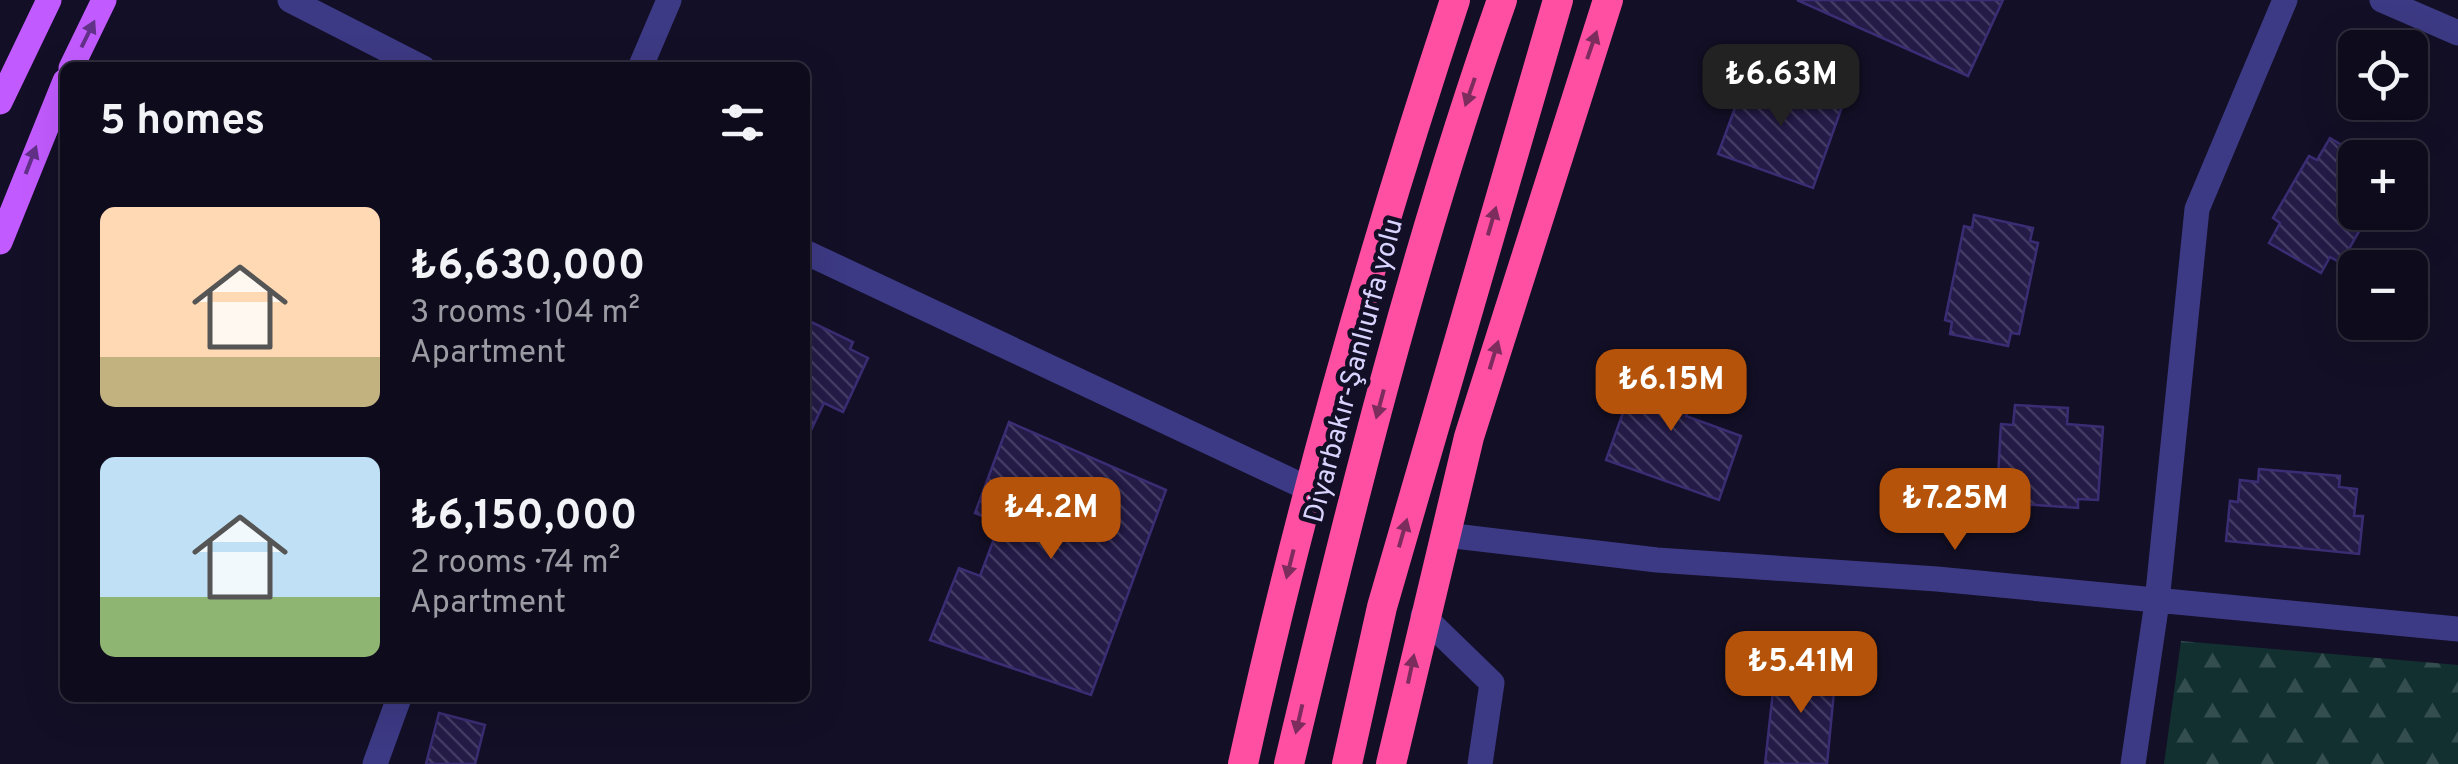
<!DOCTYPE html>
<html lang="en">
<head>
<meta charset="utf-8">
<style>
  body { margin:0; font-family:Overpass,sans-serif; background:#1c1929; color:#f1f3f6; height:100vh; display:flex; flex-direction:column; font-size:38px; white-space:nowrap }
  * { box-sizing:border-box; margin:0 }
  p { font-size:32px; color:#9b9ba3 }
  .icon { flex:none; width:55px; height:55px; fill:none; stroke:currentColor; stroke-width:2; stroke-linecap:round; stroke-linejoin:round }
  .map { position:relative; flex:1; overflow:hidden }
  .drawer { position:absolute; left:60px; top:62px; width:750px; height:640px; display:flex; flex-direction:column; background:#0e0b1c; border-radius:15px; box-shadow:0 10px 40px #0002,0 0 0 2px #2e2b3b }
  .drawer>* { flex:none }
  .fabs { position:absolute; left:2338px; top:30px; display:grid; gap:20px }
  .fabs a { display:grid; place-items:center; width:90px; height:90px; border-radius:15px; background:#0e0b1c; box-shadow:0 10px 40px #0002,0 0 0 2px #2e2b3b; font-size:50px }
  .price { position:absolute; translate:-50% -85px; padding:0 22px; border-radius:20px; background:#b45309; color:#fff; font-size:32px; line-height:65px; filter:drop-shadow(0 2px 5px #0008) }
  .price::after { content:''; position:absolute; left:50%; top:60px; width:30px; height:22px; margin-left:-15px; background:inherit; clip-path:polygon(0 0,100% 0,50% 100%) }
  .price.on { background:#222; color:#fff }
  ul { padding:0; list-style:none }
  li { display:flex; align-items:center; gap:30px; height:250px; padding:0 40px }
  li span { display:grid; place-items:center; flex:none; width:280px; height:200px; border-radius:15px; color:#555 }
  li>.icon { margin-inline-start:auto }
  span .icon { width:120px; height:120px; fill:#fffc; stroke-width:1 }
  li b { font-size:42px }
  h2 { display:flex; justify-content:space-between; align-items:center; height:120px; padding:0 40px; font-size:42px }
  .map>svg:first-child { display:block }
  .forest { fill:url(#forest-firs) }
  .building { fill:url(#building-back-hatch); stroke:#3b2d73; stroke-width:2.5 }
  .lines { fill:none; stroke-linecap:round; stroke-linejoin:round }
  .minor { stroke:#3d3a85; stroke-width:25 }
  .major { stroke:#c25bff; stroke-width:25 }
  .highway { stroke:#ff4fa3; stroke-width:30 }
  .oneway { fill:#623188 }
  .oneway2 { fill:#7d2c5e }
  .labels { text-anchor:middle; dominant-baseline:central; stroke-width:9; stroke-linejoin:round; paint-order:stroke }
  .street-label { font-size:28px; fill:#d9d4ff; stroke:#130f26 }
</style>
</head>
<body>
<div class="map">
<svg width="2458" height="764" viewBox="0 0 2458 764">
  <defs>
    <pattern id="forest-firs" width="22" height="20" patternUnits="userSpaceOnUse" patternTransform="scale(2.5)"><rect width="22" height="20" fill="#12302f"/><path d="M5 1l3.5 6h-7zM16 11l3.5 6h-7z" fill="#344d4e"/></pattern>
    <pattern id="building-back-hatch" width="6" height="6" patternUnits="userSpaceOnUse" patternTransform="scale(2.5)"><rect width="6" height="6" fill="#241b47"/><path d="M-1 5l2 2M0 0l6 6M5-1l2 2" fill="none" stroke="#433b63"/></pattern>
  </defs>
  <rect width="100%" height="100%" fill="#130f26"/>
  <path class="forest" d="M 2181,641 L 2458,665 L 2458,764 L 2164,764 Z"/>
  <path class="building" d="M 1797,0 L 2003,0 L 1968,76 Z
    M 1749,70 L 1843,104 L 1813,188 L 1718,154 Z
    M 2330,138 L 2355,153 L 2355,212 L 2370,212 L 2341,263 L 2330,257 L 2321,273 L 2269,243 L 2280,223 L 2273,218 L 2309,156 L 2317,160 Z
    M 1974,215 L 2033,228 L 2030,241 L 2038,243 L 2019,334 L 2011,333 L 2008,346 L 1950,334 L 1952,322 L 1945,320 L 1964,226 L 1972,228 Z
    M 805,319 L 853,342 L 850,349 L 868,358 L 843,412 L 824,403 L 805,443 Z
    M 1643,357 L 1699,377 L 1686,416 L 1741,436 L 1719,500 L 1606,460 Z
    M 2015,405 L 2068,408 L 2067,424 L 2103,427 L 2098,500 L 2078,499 L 2078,508 L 2006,503 L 2007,478 L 1998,477 L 2001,424 L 2013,425 Z
    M 1009,422 L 1166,490 L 1091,695 L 930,640 L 959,568 L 980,576 L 1000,523 L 975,513 Z
    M 2259,469 L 2340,476 L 2339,487 L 2357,489 L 2354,516 L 2363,516 L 2359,554 L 2226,541 L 2230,501 L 2238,502 L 2240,480 L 2258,482 Z
    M 1776,664 L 1836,671 L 1827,764 L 1765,764 Z
    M 439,713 L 485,725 L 475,764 L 426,764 Z"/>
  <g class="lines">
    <path class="minor" d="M 290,0 L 423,68
      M 2382,0 L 2458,33
      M 640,68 L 669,0
      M 805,252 L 1309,489
      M 1446,535 L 1657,560 L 1937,579 L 2458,629
      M 1423,616 L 1492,683 L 1480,764
      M 375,764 L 399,698
      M 2133,764 L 2157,602 L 2197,209 L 2285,0"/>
    <path class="major" d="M 71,68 L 104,0
      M 0,102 L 49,0
      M 0,242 L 65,81"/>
    <path class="highway" d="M 1243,764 C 1300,505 1372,251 1455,0
      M 1289,764 C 1350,507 1414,250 1502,0
      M 1347,764 L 1382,607 L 1558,0
      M 1391,764 L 1469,437 L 1608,0"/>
  </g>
  <defs><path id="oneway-solid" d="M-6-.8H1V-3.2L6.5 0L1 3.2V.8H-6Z" transform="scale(2.5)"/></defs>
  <g class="oneway">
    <use href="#oneway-solid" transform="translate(88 34) rotate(-64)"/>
    <use href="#oneway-solid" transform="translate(31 160) rotate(-69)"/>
  </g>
  <g class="oneway2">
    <use href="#oneway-solid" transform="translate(1592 45) rotate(-71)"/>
    <use href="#oneway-solid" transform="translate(1470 92) rotate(109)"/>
    <use href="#oneway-solid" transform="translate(1492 221) rotate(-74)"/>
    <use href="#oneway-solid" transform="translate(1494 355) rotate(-73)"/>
    <use href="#oneway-solid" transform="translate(1380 404) rotate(105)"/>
    <use href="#oneway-solid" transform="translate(1403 533) rotate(-74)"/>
    <use href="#oneway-solid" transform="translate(1290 564) rotate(104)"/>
    <use href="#oneway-solid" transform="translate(1411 669) rotate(-78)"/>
    <use href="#oneway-solid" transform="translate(1299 719) rotate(103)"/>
  </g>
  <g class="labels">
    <g class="street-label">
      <text transform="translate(1355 371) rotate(-75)">Diyarbakır-Şanlıurfa yolu</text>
    </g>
  </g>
</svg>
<div class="fabs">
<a><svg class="icon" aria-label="locate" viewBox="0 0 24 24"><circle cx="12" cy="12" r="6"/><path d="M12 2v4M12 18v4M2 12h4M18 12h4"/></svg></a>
<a>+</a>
<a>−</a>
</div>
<b class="price on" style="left:1781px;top:129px">₺6.63M</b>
<b class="price" style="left:1671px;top:434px">₺6.15M</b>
<b class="price" style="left:1955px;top:553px">₺7.25M</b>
<b class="price" style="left:1051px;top:562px">₺4.2M</b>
<b class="price" style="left:1801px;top:716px">₺5.41M</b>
<section class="drawer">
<h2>5 homes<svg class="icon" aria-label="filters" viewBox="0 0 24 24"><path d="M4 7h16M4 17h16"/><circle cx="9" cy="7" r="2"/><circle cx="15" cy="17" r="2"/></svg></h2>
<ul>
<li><span style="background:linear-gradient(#ffd9b3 75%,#c2b280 0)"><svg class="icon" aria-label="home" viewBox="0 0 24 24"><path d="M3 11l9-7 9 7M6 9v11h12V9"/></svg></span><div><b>₺6,630,000</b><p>3 rooms · 104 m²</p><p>Apartment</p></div></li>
<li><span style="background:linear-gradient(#bfe0f5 70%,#8fb573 0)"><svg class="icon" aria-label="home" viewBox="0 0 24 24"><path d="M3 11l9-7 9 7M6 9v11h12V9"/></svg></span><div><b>₺6,150,000</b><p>2 rooms · 74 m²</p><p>Apartment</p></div></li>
</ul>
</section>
</div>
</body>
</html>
